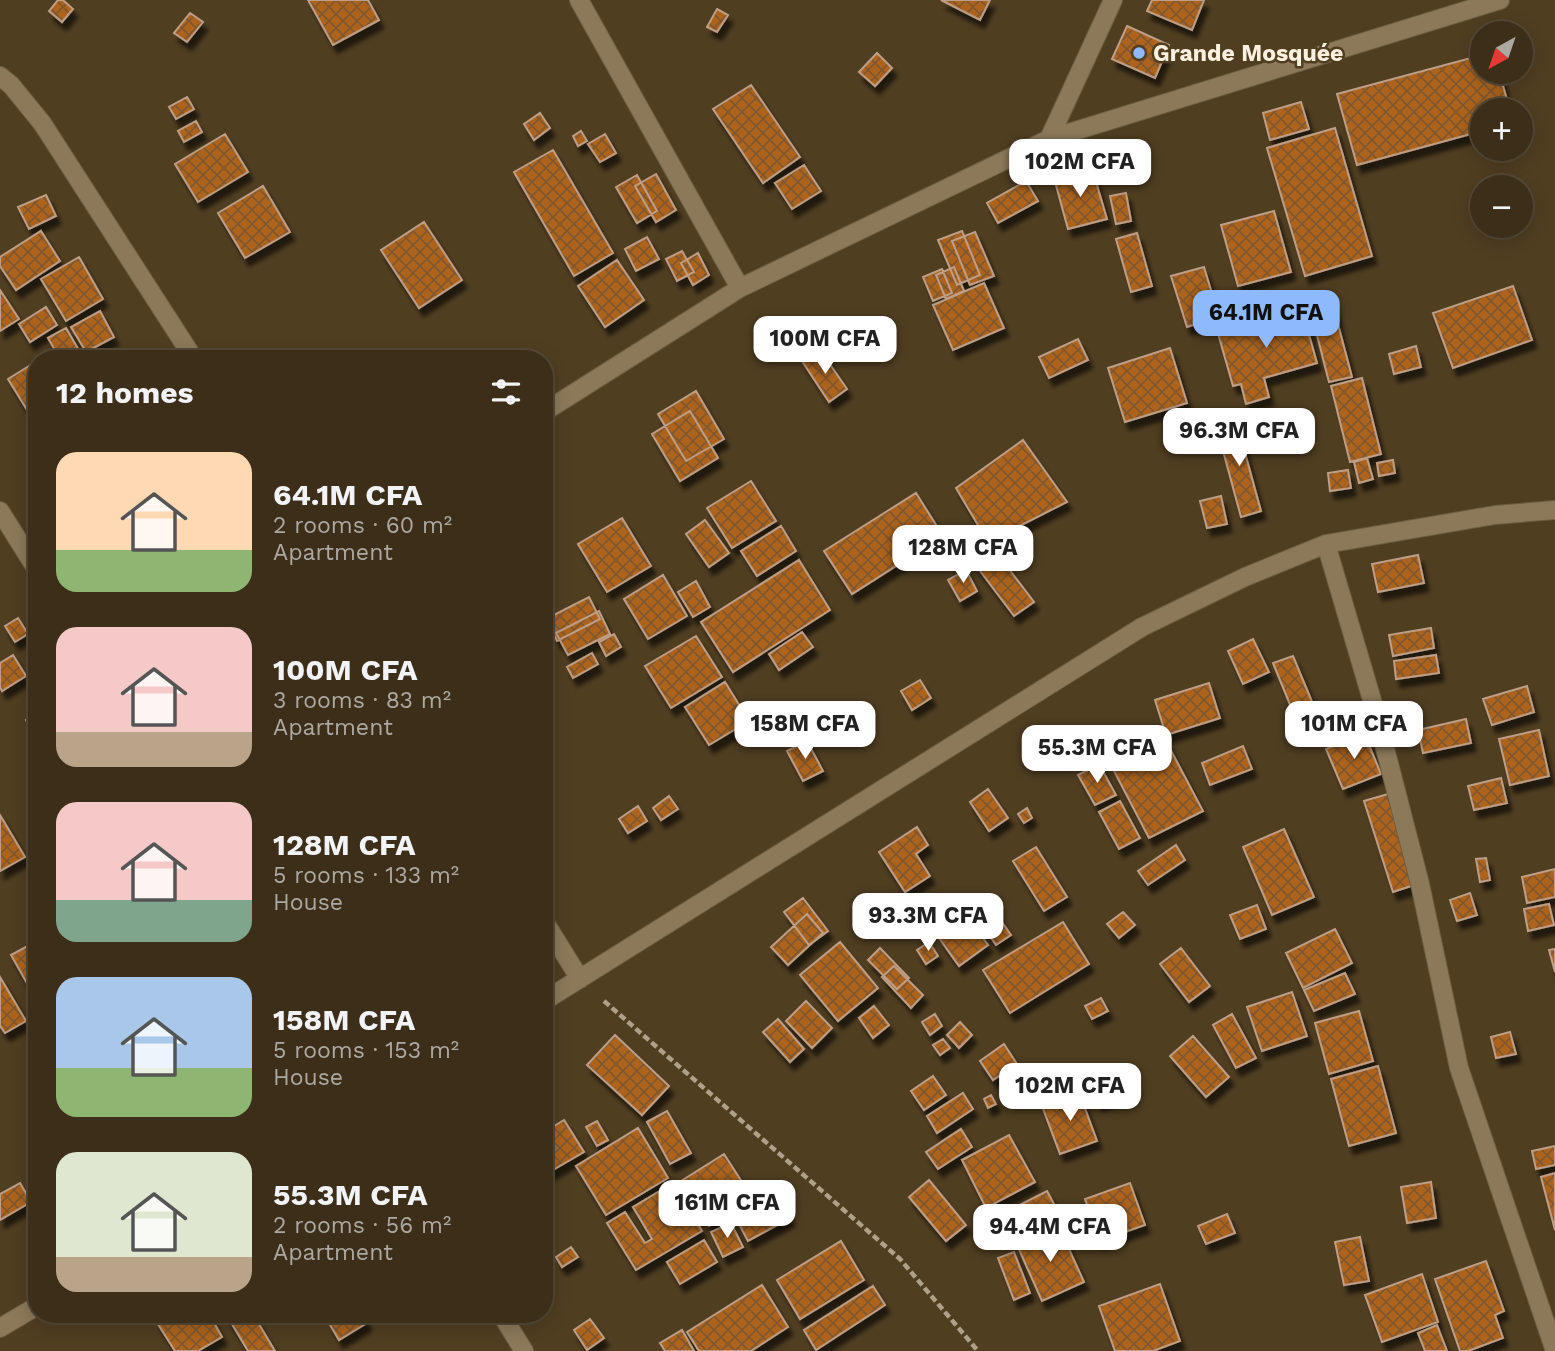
<!DOCTYPE html>
<html lang="en">
<head>
<meta charset="utf-8">
<style>
  body { margin:0; font-family:"Work Sans",sans-serif; background:#473a26; color:#f1f3f6; height:100vh; display:flex; flex-direction:column; font-size:26px; white-space:nowrap }
  * { box-sizing:border-box; margin:0 }
  p { font-size:23px; color:#aca8a2 }
  .icon { flex:none; width:38px; height:38px; fill:none; stroke:currentColor; stroke-width:2; stroke-linecap:round; stroke-linejoin:round }
  .map { position:relative; flex:1; overflow:hidden }
  .drawer { position:absolute; left:28px; top:350px; width:525px; height:973px; display:flex; flex-direction:column; background:#3c2e19; border-radius:28px; box-shadow:0 4px 18px #0003,0 0 0 2px #554a38 }
  .drawer>* { flex:none }
  .needle { width:46px; rotate:220deg }
  .buttons { position:absolute; left:1470px; top:21px; display:grid; gap:14px }
  .buttons a { display:grid; place-items:center; width:63px; height:63px; border-radius:50%; background:#3c2e19; box-shadow:0 4px 18px #0003,0 0 0 2px #554a38; font-size:35px }
  .price { position:absolute; translate:-50% -60px; padding:0 16px; border-radius:14px; background:#fff; color:#222; font-size:23px; line-height:46px; filter:drop-shadow(0 2px 4px #0008) }
  .price::after { content:''; position:absolute; left:50%; top:42px; width:21px; height:16px; margin-left:-10px; background:inherit; clip-path:polygon(0 0,100% 0,50% 100%) }
  .price.selected { background:#8eb9fc; color:#111 }
  ul { padding:0; list-style:none }
  li { display:flex; align-items:center; gap:21px; height:175px; padding:0 28px }
  li span { display:grid; place-items:center; flex:none; width:196px; height:140px; border-radius:21px; color:#555 }
  li>.icon { margin-inline-start:auto }
  span .icon { width:84px; height:84px; fill:#fffc; stroke-width:1 }
  li b { font-size:30px }
  h2 { display:flex; justify-content:space-between; align-items:center; height:84px; padding:0 28px; font-size:30px }
  .map>svg:first-child { display:block }
  .building { fill:url(#building-cross-hatch); stroke:#be9e87; stroke-width:2; filter:url(#shadow) }
  .lines { fill:none; stroke-linecap:round; stroke-linejoin:round }
  .minor-casing { stroke:#6c5e43; stroke-width:20 }
  .path { stroke:#aea089; stroke-width:4.5; stroke-dasharray:7 3.5; stroke-linecap:butt }
  .minor { stroke:#8c795a; stroke-width:18 }
  .poi-dot { fill:#8eb9fc; stroke:#503e21; stroke-width:2.5 }
  .labels { text-anchor:middle; dominant-baseline:central; stroke-width:5; stroke-linejoin:round; paint-order:stroke }
  .poi-label { font-size:23px; font-weight:bold; fill:#fbf0df; stroke:#503e21; text-anchor:start }
</style>
</head>
<body>
<div class="map">
<svg width="1555" height="1351" viewBox="0 0 1555 1351">
  <defs>
    <pattern id="building-cross-hatch" width="8" height="8" patternUnits="userSpaceOnUse" patternTransform="scale(1.75)"><rect width="8" height="8" fill="#ad641d"/><path d="M0 0l8 8M0 8l8-8" fill="none" stroke="#81572e"/></pattern>
    <filter id="shadow"><feDropShadow dx="4.5" dy="8" stdDeviation="2" flood-color="#0009"/></filter>
  </defs>
  <rect width="100%" height="100%" fill="#503e21"/>
  <path class="building" d="M 58,0 L 63,0 L 73,9 L 62,22 L 49,11 Z
    M 308,0 L 368,0 L 379,20 L 333,45 Z
    M 941,0 L 990,0 L 980,20 Z
    M 1152,0 L 1204,0 L 1192,30 L 1147,11 Z
    M 717,9 L 728,15 L 717,32 L 707,27 Z
    M 190,13 L 203,22 L 187,42 L 174,33 Z
    M 1127,26 L 1169,45 L 1155,78 L 1112,59 Z
    M 877,53 L 892,68 L 875,86 L 859,72 Z
    M 1482,55 L 1482,72 L 1499,72 L 1510,110 L 1482,110 L 1482,131 L 1357,165 L 1337,94 Z
    M 751,85 L 800,157 L 763,183 L 713,109 Z
    M 187,97 L 194,109 L 176,119 L 169,107 Z
    M 1301,102 L 1309,129 L 1270,140 L 1263,113 Z
    M 540,113 L 550,128 L 534,140 L 524,124 Z
    M 196,121 L 202,132 L 184,142 L 178,131 Z
    M 1335,128 L 1372,256 L 1305,276 L 1267,148 Z
    M 581,131 L 587,141 L 578,146 L 573,136 Z
    M 225,134 L 248,172 L 198,202 L 175,164 Z
    M 605,134 L 616,153 L 600,162 L 588,144 Z
    M 553,150 L 613,253 L 574,276 L 514,172 Z
    M 804,165 L 821,191 L 792,209 L 775,183 Z
    M 1092,168 L 1107,219 L 1068,229 L 1054,178 Z
    M 656,174 L 676,210 L 656,222 L 635,186 Z
    M 637,175 L 657,211 L 637,223 L 616,187 Z
    M 1026,181 L 1038,201 L 998,223 L 987,203 Z
    M 263,186 L 290,232 L 245,258 L 218,213 Z
    M 1126,193 L 1131,221 L 1116,224 L 1110,196 Z
    M 46,195 L 56,216 L 29,229 L 18,207 Z
    M 1274,211 L 1291,272 L 1238,286 L 1221,225 Z
    M 424,222 L 462,280 L 419,308 L 381,250 Z
    M 41,231 L 60,261 L 16,290 L 0,266 L 0,257 Z
    M 962,231 L 980,275 L 957,285 L 938,240 Z
    M 975,232 L 994,276 L 970,285 L 952,241 Z
    M 1137,233 L 1152,286 L 1131,292 L 1116,239 Z
    M 647,237 L 659,259 L 636,271 L 625,249 Z
    M 682,251 L 694,272 L 677,281 L 666,259 Z
    M 698,253 L 709,275 L 693,285 L 681,263 Z
    M 79,257 L 103,299 L 66,321 L 41,279 Z
    M 617,260 L 644,300 L 605,327 L 578,286 Z
    M 954,267 L 964,291 L 946,299 L 936,275 Z
    M 1204,267 L 1219,317 L 1187,327 L 1171,276 Z
    M 942,269 L 952,293 L 933,301 L 923,277 Z
    M 984,283 L 1004,328 L 953,350 L 933,305 Z
    M 1513,286 L 1532,340 L 1453,368 L 1433,313 Z
    M 0,290 L 19,319 L 0,331 Z
    M 1330,294 L 1352,377 L 1329,382 L 1308,300 Z
    M 1301,306 L 1317,363 L 1264,378 L 1269,397 L 1246,404 L 1241,384 L 1233,386 L 1217,330 Z
    M 46,307 L 57,325 L 30,342 L 19,324 Z
    M 100,311 L 114,337 L 86,352 L 71,327 Z
    M 66,328 L 84,359 L 60,359 L 48,338 Z
    M 1078,339 L 1088,360 L 1049,378 L 1039,357 Z
    M 1416,346 L 1421,367 L 1394,374 L 1389,354 Z
    M 1170,348 L 1187,403 L 1125,422 L 1108,368 Z
    M 820,350 L 847,389 L 829,402 L 802,361 Z
    M 37,361 L 37,404 L 27,410 L 8,379 Z
    M 1362,378 L 1381,454 L 1350,462 L 1331,386 Z
    M 696,391 L 724,439 L 686,461 L 658,414 Z
    M 690,411 L 718,458 L 680,481 L 652,434 Z
    M 1236,420 L 1261,511 L 1241,517 L 1216,425 Z
    M 1023,440 L 1067,502 L 988,542 L 956,488 Z
    M 1367,458 L 1373,479 L 1359,483 L 1354,462 Z
    M 1393,460 L 1395,473 L 1379,476 L 1377,463 Z
    M 1348,470 L 1351,488 L 1330,491 L 1328,473 Z
    M 751,481 L 776,521 L 732,548 L 707,508 Z
    M 916,493 L 943,536 L 852,594 L 824,551 Z
    M 1221,496 L 1227,524 L 1207,528 L 1200,501 Z
    M 622,518 L 651,566 L 607,592 L 578,544 Z
    M 705,520 L 729,553 L 709,567 L 686,534 Z
    M 781,526 L 796,551 L 757,576 L 741,551 Z
    M 993,548 L 1034,602 L 1014,616 L 974,563 Z
    M 1418,555 L 1424,583 L 1378,592 L 1372,564 Z
    M 799,560 L 830,610 L 733,672 L 701,622 Z
    M 966,570 L 977,591 L 960,601 L 948,580 Z
    M 663,575 L 687,616 L 648,639 L 624,599 Z
    M 696,581 L 710,607 L 693,617 L 678,592 Z
    M 589,597 L 600,619 L 557,641 L 546,619 Z
    M 599,611 L 610,634 L 568,655 L 556,633 Z
    M 18,618 L 28,634 L 15,642 L 5,626 Z
    M 1431,628 L 1434,648 L 1393,656 L 1389,635 Z
    M 802,632 L 813,647 L 779,670 L 769,654 Z
    M 614,634 L 621,647 L 606,656 L 599,642 Z
    M 696,636 L 722,677 L 671,708 L 645,666 Z
    M 1253,639 L 1269,672 L 1243,684 L 1228,651 Z
    M 592,653 L 598,664 L 573,678 L 567,667 Z
    M 13,655 L 26,676 L 2,691 L 0,687 L 0,663 Z
    M 1436,655 L 1439,673 L 1396,679 L 1394,661 Z
    M 1293,656 L 1315,709 L 1295,717 L 1273,663 Z
    M 920,680 L 931,698 L 912,710 L 901,691 Z
    M 725,682 L 749,721 L 709,745 L 685,707 Z
    M 1209,683 L 1220,718 L 1166,735 L 1155,700 Z
    M 1527,686 L 1534,712 L 1492,725 L 1483,699 Z
    M 37,713 L 37,737 L 26,720 Z
    M 1466,719 L 1471,743 L 1423,753 L 1418,730 Z
    M 1539,730 L 1549,776 L 1510,785 L 1499,739 Z
    M 1364,733 L 1381,774 L 1343,789 L 1326,749 Z
    M 807,741 L 823,771 L 803,781 L 787,751 Z
    M 1167,743 L 1203,811 L 1149,838 L 1114,771 Z
    M 1243,746 L 1252,769 L 1210,785 L 1202,763 Z
    M 1099,764 L 1116,795 L 1095,805 L 1078,775 Z
    M 1501,778 L 1507,803 L 1474,810 L 1468,786 Z
    M 988,789 L 1008,818 L 989,831 L 970,802 Z
    M 1388,794 L 1417,884 L 1393,892 L 1364,801 Z
    M 669,796 L 678,809 L 661,820 L 653,808 Z
    M 1120,801 L 1140,838 L 1119,849 L 1099,812 Z
    M 638,806 L 647,821 L 628,833 L 619,819 Z
    M 1027,808 L 1032,818 L 1024,823 L 1018,814 Z
    M 0,815 L 25,857 L 0,871 Z
    M 917,827 L 928,845 L 916,854 L 930,876 L 905,892 L 879,852 Z
    M 1284,829 L 1314,897 L 1272,915 L 1243,847 Z
    M 1176,845 L 1185,860 L 1148,885 L 1138,871 Z
    M 1036,847 L 1067,897 L 1044,911 L 1013,861 Z
    M 1486,858 L 1490,880 L 1480,882 L 1476,859 Z
    M 1555,869 L 1555,897 L 1527,903 L 1522,877 Z
    M 1470,893 L 1477,915 L 1457,921 L 1450,900 Z
    M 803,898 L 828,931 L 809,945 L 784,912 Z
    M 1549,904 L 1554,925 L 1528,931 L 1524,909 Z
    M 990,905 L 1011,935 L 996,945 L 975,915 Z
    M 1257,905 L 1266,929 L 1240,939 L 1230,915 Z
    M 1123,912 L 1135,925 L 1119,938 L 1107,924 Z
    M 807,914 L 823,933 L 788,965 L 771,947 Z
    M 967,917 L 988,945 L 959,966 L 939,938 Z
    M 1063,922 L 1089,964 L 1010,1013 L 983,970 Z
    M 1335,929 L 1352,963 L 1303,988 L 1286,953 Z
    M 37,941 L 37,1001 L 11,955 Z
    M 840,942 L 878,988 L 838,1021 L 800,975 Z
    M 929,942 L 938,956 L 926,964 L 917,950 Z
    M 880,948 L 909,978 L 897,989 L 868,960 Z
    M 1181,948 L 1210,986 L 1189,1002 L 1160,964 Z
    M 1555,949 L 1555,972 L 1549,950 Z
    M 894,966 L 923,995 L 911,1008 L 882,977 Z
    M 1345,973 L 1355,994 L 1314,1011 L 1304,990 Z
    M 0,977 L 26,1021 L 5,1033 L 0,1026 Z
    M 1292,992 L 1307,1036 L 1262,1051 L 1247,1007 Z
    M 1101,998 L 1108,1011 L 1092,1019 L 1085,1006 Z
    M 806,1001 L 832,1028 L 812,1048 L 786,1021 Z
    M 874,1006 L 889,1025 L 873,1038 L 859,1018 Z
    M 1359,1011 L 1373,1061 L 1329,1074 L 1315,1023 Z
    M 935,1014 L 942,1026 L 930,1035 L 922,1022 Z
    M 1232,1014 L 1256,1058 L 1236,1068 L 1213,1025 Z
    M 778,1019 L 804,1049 L 790,1062 L 763,1032 Z
    M 960,1022 L 972,1035 L 959,1048 L 947,1035 Z
    M 1510,1032 L 1516,1054 L 1496,1058 L 1491,1037 Z
    M 615,1035 L 669,1086 L 642,1115 L 587,1065 Z
    M 1193,1036 L 1229,1077 L 1206,1097 L 1170,1056 Z
    M 943,1039 L 950,1048 L 940,1055 L 933,1045 Z
    M 1004,1044 L 1017,1064 L 993,1080 L 980,1061 Z
    M 1378,1066 L 1396,1133 L 1349,1146 L 1331,1079 Z
    M 1126,1067 L 1135,1088 L 1099,1103 L 1090,1084 Z
    M 933,1076 L 946,1095 L 924,1110 L 911,1091 Z
    M 1079,1092 L 1097,1141 L 1060,1154 L 1042,1106 Z
    M 963,1093 L 973,1109 L 937,1133 L 927,1116 Z
    M 991,1095 L 996,1104 L 988,1108 L 984,1099 Z
    M 667,1111 L 691,1153 L 670,1164 L 647,1122 Z
    M 564,1120 L 584,1152 L 546,1174 L 544,1171 L 544,1132 Z
    M 597,1121 L 608,1140 L 597,1146 L 586,1127 Z
    M 638,1128 L 668,1178 L 606,1215 L 576,1166 Z
    M 961,1129 L 972,1147 L 938,1169 L 926,1152 Z
    M 1009,1135 L 1035,1182 L 986,1208 L 962,1160 Z
    M 1555,1146 L 1555,1165 L 1536,1169 L 1532,1151 Z
    M 724,1154 L 753,1199 L 709,1226 L 681,1181 Z
    M 1555,1173 L 1555,1230 L 1541,1177 Z
    M 929,1180 L 966,1225 L 946,1241 L 909,1197 Z
    M 1431,1182 L 1436,1218 L 1407,1223 L 1401,1187 Z
    M 20,1183 L 31,1202 L 0,1220 L 0,1194 Z
    M 673,1183 L 702,1231 L 636,1270 L 607,1223 L 625,1212 L 645,1243 L 652,1239 L 633,1207 Z
    M 1130,1183 L 1145,1225 L 1100,1241 L 1085,1199 Z
    M 1047,1191 L 1062,1219 L 1021,1238 L 1008,1211 Z
    M 775,1192 L 790,1218 L 748,1241 L 734,1215 Z
    M 1227,1214 L 1235,1233 L 1206,1244 L 1198,1226 Z
    M 731,1223 L 743,1247 L 723,1257 L 711,1232 Z
    M 1059,1227 L 1084,1282 L 1042,1301 L 1017,1245 Z
    M 1360,1237 L 1369,1281 L 1344,1285 L 1335,1242 Z
    M 704,1240 L 717,1262 L 680,1284 L 667,1262 Z
    M 841,1241 L 864,1280 L 800,1319 L 777,1280 Z
    M 571,1247 L 578,1257 L 562,1267 L 556,1257 Z
    M 1014,1252 L 1030,1293 L 1014,1300 L 998,1258 Z
    M 1486,1261 L 1504,1311 L 1495,1315 L 1503,1338 L 1468,1351 L 1460,1351 L 1435,1279 Z
    M 1422,1274 L 1438,1322 L 1382,1342 L 1365,1295 Z
    M 1160,1284 L 1180,1341 L 1153,1351 L 1115,1351 L 1099,1306 Z
    M 762,1285 L 788,1327 L 751,1351 L 699,1351 L 687,1332 Z
    M 873,1286 L 885,1305 L 816,1350 L 804,1330 Z
    M 167,1314 L 209,1314 L 222,1337 L 198,1351 L 175,1351 L 156,1321 Z
    M 226,1314 L 253,1314 L 275,1351 L 248,1351 Z
    M 344,1314 L 362,1314 L 367,1323 L 339,1340 L 329,1323 Z
    M 590,1319 L 604,1338 L 587,1350 L 574,1330 Z
    M 1437,1325 L 1447,1351 L 1425,1351 L 1418,1333 Z
    M 682,1330 L 694,1351 L 665,1351 L 660,1343 Z"/>
  <g class="lines">
    <defs>
      <path id="minor" d="M 579,0 L 740,288
        M 0,76 L 11,85 L 42,123 L 194,359
        M 1049,139 L 1113,0
        M 544,412 L 740,288 L 1049,139 L 1500,0
        M 0,511 L 37,570
        M 1326,544 L 1377,717 L 1420,884 L 1459,1068 L 1555,1351
        M 544,921 L 580,979
        M 544,1001 L 1142,627 L 1245,577 L 1326,544 L 1495,515 L 1555,510
        M 501,1314 L 524,1351
        M 0,1328 L 37,1306"/>
    </defs>
    <use href="#minor" class="minor-casing"/>
    <path class="path" d="M 604,1001 L 900,1259 L 978,1351"/>
    <use href="#minor" class="minor"/>
  </g>
  <circle class="poi-dot" cx="1139" cy="53" r="7"/>
  <g class="labels">
    <g class="poi-label">
      <text x="1153" y="53">Grande Mosquée</text>
    </g>
  </g>
</svg>
<div class="buttons">
<a><svg class="needle" viewBox="-14 -14 28 28"><path d="M0-13l5 13h-10z" fill="#e53935"/><path d="M0 13l5-13h-10z" fill="#aca8a2"/></svg></a>
<a>+</a>
<a>−</a>
</div>
<b class="price" style="left:1080px;top:199px">102M CFA</b>
<b class="price selected" style="left:1266px;top:350px">64.1M CFA</b>
<b class="price" style="left:825px;top:376px">100M CFA</b>
<b class="price" style="left:1239px;top:468px">96.3M CFA</b>
<b class="price" style="left:963px;top:585px">128M CFA</b>
<b class="price" style="left:805px;top:761px">158M CFA</b>
<b class="price" style="left:1354px;top:761px">101M CFA</b>
<b class="price" style="left:1097px;top:785px">55.3M CFA</b>
<b class="price" style="left:928px;top:953px">93.3M CFA</b>
<b class="price" style="left:1070px;top:1123px">102M CFA</b>
<b class="price" style="left:727px;top:1240px">161M CFA</b>
<b class="price" style="left:1050px;top:1264px">94.4M CFA</b>
<section class="drawer">
<h2>12 homes<svg class="icon" aria-label="filters" viewBox="0 0 24 24"><path d="M4 7h16M4 17h16"/><circle cx="9" cy="7" r="2"/><circle cx="15" cy="17" r="2"/></svg></h2>
<ul>
<li><span style="background:linear-gradient(#ffd9b3 70%,#8fb573 0)"><svg class="icon" aria-label="home" viewBox="0 0 24 24"><path d="M3 11l9-7 9 7M6 9v11h12V9"/></svg></span><div><b>64.1M CFA</b><p>2 rooms · 60 m²</p><p>Apartment</p></div></li>
<li><span style="background:linear-gradient(#f6c9c9 75%,#b9a48a 0)"><svg class="icon" aria-label="home" viewBox="0 0 24 24"><path d="M3 11l9-7 9 7M6 9v11h12V9"/></svg></span><div><b>100M CFA</b><p>3 rooms · 83 m²</p><p>Apartment</p></div></li>
<li><span style="background:linear-gradient(#f6c9c9 70%,#7fa58c 0)"><svg class="icon" aria-label="home" viewBox="0 0 24 24"><path d="M3 11l9-7 9 7M6 9v11h12V9"/></svg></span><div><b>128M CFA</b><p>5 rooms · 133 m²</p><p>House</p></div></li>
<li><span style="background:linear-gradient(#a9c7e8 65%,#8fb573 0)"><svg class="icon" aria-label="home" viewBox="0 0 24 24"><path d="M3 11l9-7 9 7M6 9v11h12V9"/></svg></span><div><b>158M CFA</b><p>5 rooms · 153 m²</p><p>House</p></div></li>
<li><span style="background:linear-gradient(#dfe7d0 75%,#b9a48a 0)"><svg class="icon" aria-label="home" viewBox="0 0 24 24"><path d="M3 11l9-7 9 7M6 9v11h12V9"/></svg></span><div><b>55.3M CFA</b><p>2 rooms · 56 m²</p><p>Apartment</p></div></li>
</ul>
</section>
</div>
</body>
</html>
